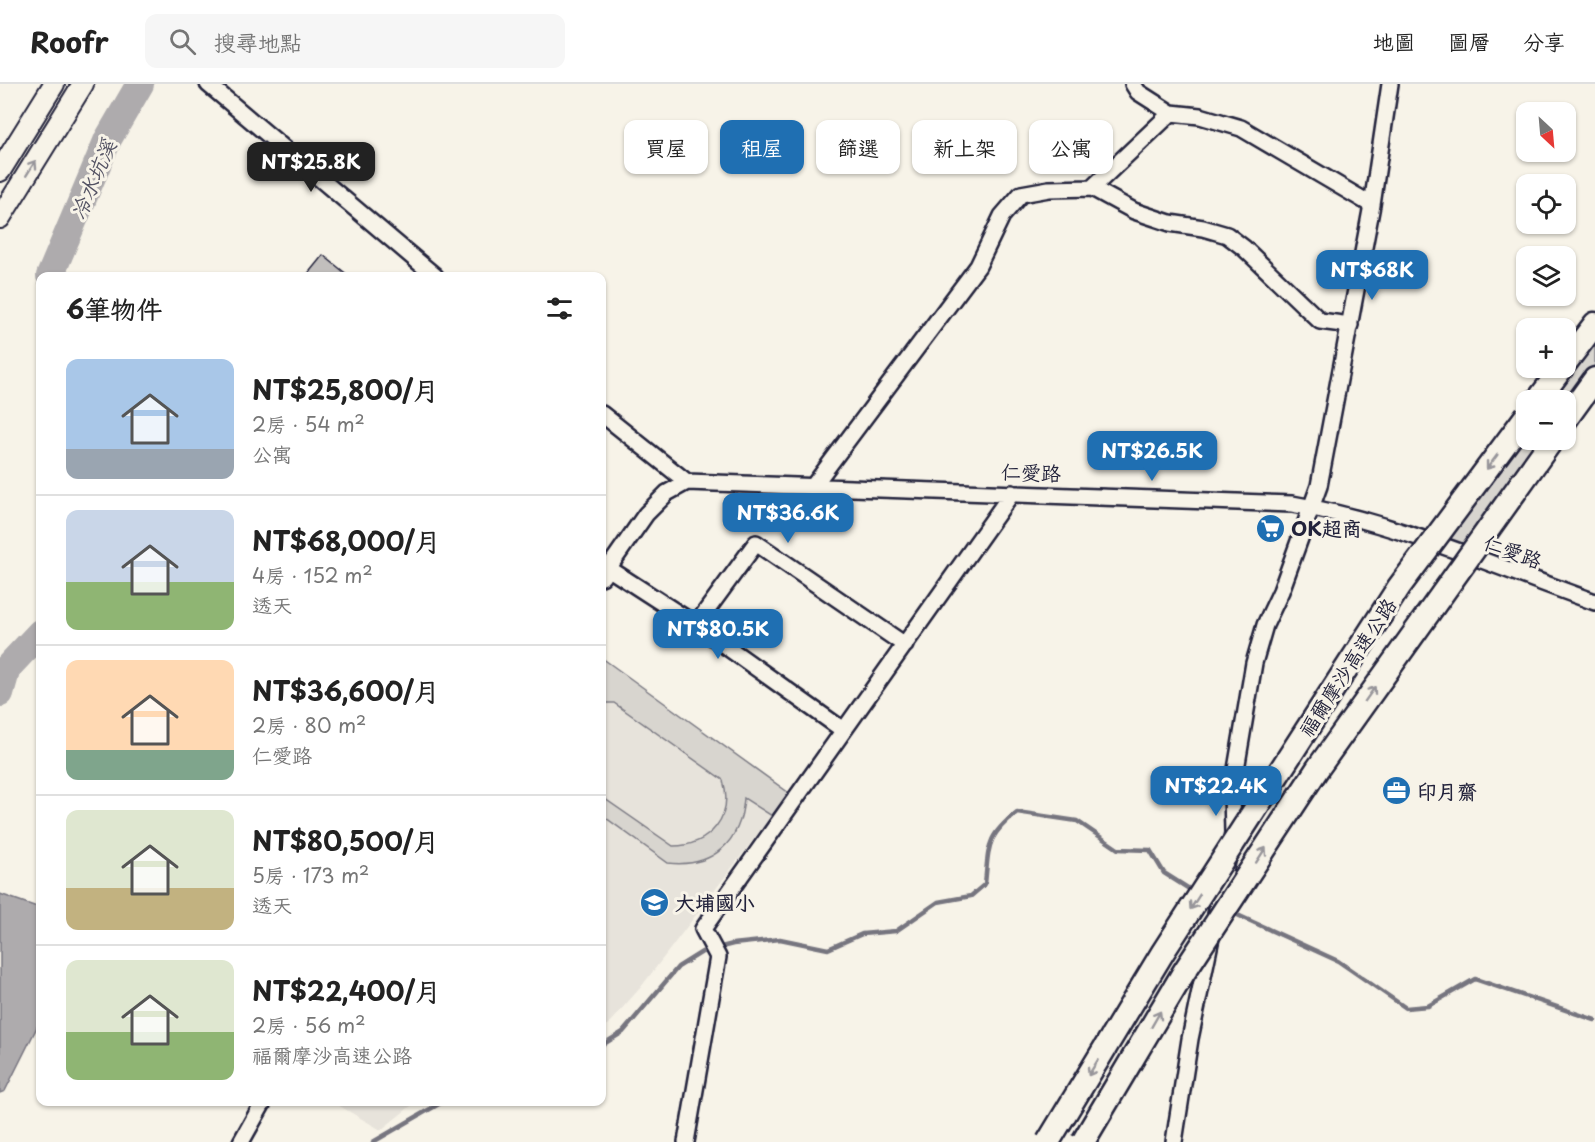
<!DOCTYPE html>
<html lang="zh-TW">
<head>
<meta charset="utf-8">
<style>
  body { margin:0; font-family:"Playpen Sans","LXGW WenKai TC",sans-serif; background:#f6f6f6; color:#222; height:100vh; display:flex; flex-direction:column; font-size:22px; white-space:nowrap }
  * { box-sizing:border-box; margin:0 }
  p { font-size:20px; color:#767676 }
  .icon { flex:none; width:33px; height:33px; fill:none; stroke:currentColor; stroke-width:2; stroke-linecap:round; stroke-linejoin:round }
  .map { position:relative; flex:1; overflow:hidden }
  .panel { position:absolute; left:36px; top:188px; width:570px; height:834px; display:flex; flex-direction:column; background:#fff; border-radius:12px; box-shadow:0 2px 4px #0004 }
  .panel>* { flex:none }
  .top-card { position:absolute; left:624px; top:36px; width:570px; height:54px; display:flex; gap:12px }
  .needle { width:39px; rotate:154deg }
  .fabs { position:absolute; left:1516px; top:18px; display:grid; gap:12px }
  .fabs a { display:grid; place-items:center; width:60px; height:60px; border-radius:12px; background:#fff; box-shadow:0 2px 4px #0004; font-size:30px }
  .price { position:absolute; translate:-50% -51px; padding:0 14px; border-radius:12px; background:#1f6fb2; color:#fff; font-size:20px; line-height:39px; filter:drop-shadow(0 2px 3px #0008) }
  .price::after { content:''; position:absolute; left:50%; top:36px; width:18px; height:14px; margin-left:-9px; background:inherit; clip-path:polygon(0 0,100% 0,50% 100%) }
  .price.on { background:#222; color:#fff }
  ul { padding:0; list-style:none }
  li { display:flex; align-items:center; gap:18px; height:150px; padding:0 30px }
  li+li { border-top:2px solid #e0e0e0 }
  li span { display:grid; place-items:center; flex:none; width:168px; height:120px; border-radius:12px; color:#555 }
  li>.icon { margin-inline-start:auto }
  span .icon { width:72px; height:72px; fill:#fffc; stroke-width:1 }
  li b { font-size:26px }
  h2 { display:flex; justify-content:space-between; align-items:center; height:72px; padding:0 30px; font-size:26px }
  .tag { padding:0 21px; border-radius:12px; background:#fff; box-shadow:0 2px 4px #0004; font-size:21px; line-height:54px }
  .tag.on { background:#1f6fb2; color:#fff }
  header { display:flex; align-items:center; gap:36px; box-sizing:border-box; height:84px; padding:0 30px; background:#fff; border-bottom:2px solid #e0e0e0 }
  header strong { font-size:28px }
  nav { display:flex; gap:33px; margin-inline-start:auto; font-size:21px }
  .search { width:420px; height:54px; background:#f6f6f6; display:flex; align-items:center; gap:15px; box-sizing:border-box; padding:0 21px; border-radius:12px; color:#767676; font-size:22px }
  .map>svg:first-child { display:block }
  .built { fill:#e7e3db }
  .green { fill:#d8d5cf; stroke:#7d7c85; stroke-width:1.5 }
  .water { fill:#aeabad; stroke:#76747f; stroke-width:1.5 }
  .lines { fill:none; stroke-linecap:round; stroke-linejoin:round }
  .stream { stroke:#76747f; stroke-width:4.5 }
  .river { stroke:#aeabad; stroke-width:28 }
  .building { fill:#c2bfbd; stroke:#22223b; stroke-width:1.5 }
  .minor-casing { stroke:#22223b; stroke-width:20 }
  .major-casing { stroke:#22223b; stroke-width:24 }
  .highway-casing { stroke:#22223b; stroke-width:27 }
  .minor { stroke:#f7f3e8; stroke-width:15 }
  .major { stroke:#f7f3e8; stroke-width:20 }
  .highway { stroke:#f7f3e8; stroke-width:22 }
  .highway-bridge-casing { stroke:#22223b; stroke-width:27; stroke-linecap:butt }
  .highway-bridge { stroke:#f7f3e8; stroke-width:22 }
  .oneway { stroke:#97959a }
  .labels { text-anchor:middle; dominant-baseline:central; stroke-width:6; stroke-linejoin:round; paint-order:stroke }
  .street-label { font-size:20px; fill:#22223b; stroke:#f7f3e8 }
  .poi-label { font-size:20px; font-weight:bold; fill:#22223b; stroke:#f7f3e8; text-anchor:start }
  .water-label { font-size:21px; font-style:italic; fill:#535263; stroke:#f7f3e8 }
</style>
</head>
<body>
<header>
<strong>Roofr</strong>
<div class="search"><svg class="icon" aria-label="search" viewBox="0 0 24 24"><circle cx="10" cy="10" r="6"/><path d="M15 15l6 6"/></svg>搜尋地點</div>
<nav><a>地圖</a><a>圖層</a><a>分享</a></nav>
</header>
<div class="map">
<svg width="1595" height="1058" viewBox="0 0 1595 1058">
  <rect width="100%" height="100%" fill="#f7f3e8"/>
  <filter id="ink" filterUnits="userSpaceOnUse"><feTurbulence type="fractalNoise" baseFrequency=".0167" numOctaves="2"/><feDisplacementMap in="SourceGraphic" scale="12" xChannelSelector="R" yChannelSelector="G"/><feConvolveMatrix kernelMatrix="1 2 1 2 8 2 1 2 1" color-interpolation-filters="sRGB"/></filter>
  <g filter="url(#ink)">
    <path class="built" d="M 602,574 L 789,709 L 641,903 L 602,947 Z
      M 331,1017 L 417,1017 L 381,1046 Z"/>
    <path class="green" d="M 1595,231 L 1595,311 L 1566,351 L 1566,316 L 1531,316 Z
      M 1527,322 L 1527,356 L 1562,356 L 1479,468 L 1432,449 Z
      M 602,574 L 789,709 L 772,732 L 744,714 C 741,758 713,784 668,779 L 602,731 L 602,713 L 673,762 C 710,762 734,732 723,696 L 614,619 L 602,619 Z"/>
    <path class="water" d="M 0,810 L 40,824 L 40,937 L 5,1007 L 0,1009 Z"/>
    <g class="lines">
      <path class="stream" d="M 1231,828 L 1338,877 L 1406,924 L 1428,922 L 1475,895 L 1595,936
        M 602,961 L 623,948 L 678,883 L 702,868 L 733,860 L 780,855 L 828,865 L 862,850 L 896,847 L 938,818 L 971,812 L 985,800 C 989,761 986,753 1017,728 L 1077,737 L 1118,765 L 1150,766 L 1164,789 L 1194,808
        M 373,1058 L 444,1017"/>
      <path class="river" d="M 50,192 L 108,55 L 140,0
        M 0,609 L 7,584 L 40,549"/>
    </g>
    <path class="building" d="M 323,171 L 349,192 L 306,192 Z"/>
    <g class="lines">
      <defs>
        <path id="minor" d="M 208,0 L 435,192
          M 1133,0 L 1138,8 L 1171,29
          M 1092,104 L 1171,29 L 1200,32 L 1241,44 L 1372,121
          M 602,330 L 687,398
          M 814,401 L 978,182 L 1002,132 L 1021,110 L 1049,105 L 1092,104 L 1134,127 L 1170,139 L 1203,144 L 1227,151 L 1244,164 L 1320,237 L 1350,241
          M 608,484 L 696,541 L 843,646
          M 602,493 L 646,430 L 667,409 L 687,398 L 1292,420 C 1396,438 1496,483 1595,518
          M 696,541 L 756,459 L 905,561
          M 1216,830 L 1233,749 L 1232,709 L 1254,579 L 1265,541 L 1281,507 L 1319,402 L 1372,121 L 1390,0
          M 241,1058 L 264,1017
          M 686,1058 L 718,873 L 703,845 L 1012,409
          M 1174,1058 L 1190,955 L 1211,854"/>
        <path id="major" d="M 0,87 L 54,0
          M 0,134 L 83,0"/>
        <path id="highway" d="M 1566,278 L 1595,240
          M 1538,316 L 1562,284
          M 1566,335 L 1595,295"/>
      </defs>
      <use href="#minor" class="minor-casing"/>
      <use href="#major" class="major-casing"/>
      <use href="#highway" class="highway-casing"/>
      <use href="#minor" class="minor"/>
      <use href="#major" class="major"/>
      <use href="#highway" class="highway"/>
      <defs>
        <path id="highway-bridge" d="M 1048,1058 L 1163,868 L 1399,503 L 1527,331
          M 1083,1058 L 1184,888 L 1318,684 L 1552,356"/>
      </defs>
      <use href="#highway-bridge" class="highway-bridge-casing"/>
      <use href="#highway-bridge" class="highway-bridge"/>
    </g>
    <defs><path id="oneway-shaft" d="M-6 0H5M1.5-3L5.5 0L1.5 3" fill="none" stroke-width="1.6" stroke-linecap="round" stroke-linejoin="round" transform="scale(1.5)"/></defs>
    <g class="oneway">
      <use href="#oneway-shaft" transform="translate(31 84) rotate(-58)"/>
      <use href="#oneway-shaft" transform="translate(1492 378) rotate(127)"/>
      <use href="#oneway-shaft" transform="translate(1370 610) rotate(-55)"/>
      <use href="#oneway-shaft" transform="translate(1261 771) rotate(-57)"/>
      <use href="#oneway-shaft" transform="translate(1195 818) rotate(123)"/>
      <use href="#oneway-shaft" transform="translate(1156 935) rotate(-60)"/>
      <use href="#oneway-shaft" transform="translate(1093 984) rotate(121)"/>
    </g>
  </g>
  <defs>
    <symbol id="supermarket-disc" viewBox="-11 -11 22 22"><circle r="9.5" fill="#1f6fb2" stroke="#f7f3e8"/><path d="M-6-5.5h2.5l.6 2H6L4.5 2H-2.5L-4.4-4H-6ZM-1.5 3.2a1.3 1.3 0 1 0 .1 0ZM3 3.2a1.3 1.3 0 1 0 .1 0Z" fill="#fff"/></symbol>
    <symbol id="office-disc" viewBox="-11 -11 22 22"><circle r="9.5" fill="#1f6fb2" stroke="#f7f3e8"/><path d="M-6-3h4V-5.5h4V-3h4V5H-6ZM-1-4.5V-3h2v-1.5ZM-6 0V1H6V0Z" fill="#fff"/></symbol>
    <symbol id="school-disc" viewBox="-11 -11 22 22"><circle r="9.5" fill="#1f6fb2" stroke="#f7f3e8"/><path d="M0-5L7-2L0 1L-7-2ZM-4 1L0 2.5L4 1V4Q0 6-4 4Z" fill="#fff"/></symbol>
  </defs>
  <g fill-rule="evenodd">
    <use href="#supermarket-disc" x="1254" y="428" width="33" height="33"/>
    <use href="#office-disc" x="1380" y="690" width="33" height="33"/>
    <use href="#school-disc" x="638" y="802" width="33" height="33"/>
  </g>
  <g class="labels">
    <g class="street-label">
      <text transform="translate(1031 388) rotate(2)">仁愛路</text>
      <text transform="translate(1513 467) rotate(20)">仁愛路</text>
      <text transform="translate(1347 583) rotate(-57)">福爾摩沙高速公路</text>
    </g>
    <g class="poi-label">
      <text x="1291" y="444">OK超商</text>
      <text x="1417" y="707">印月齋</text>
      <text x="675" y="818">大埔國小</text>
    </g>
    <g class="water-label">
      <text transform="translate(92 95) rotate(-67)">冷水坑溪</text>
    </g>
  </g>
</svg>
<div class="fabs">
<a><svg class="needle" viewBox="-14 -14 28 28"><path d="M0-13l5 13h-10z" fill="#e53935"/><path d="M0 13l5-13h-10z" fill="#767676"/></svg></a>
<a><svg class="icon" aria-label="locate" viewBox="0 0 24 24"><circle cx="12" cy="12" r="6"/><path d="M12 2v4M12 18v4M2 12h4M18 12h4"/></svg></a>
<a><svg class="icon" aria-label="layers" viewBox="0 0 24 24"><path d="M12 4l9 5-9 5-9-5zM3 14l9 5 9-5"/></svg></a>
<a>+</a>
<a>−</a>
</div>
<b class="price on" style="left:311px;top:109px">NT$25.8K</b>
<b class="price" style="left:1372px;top:217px">NT$68K</b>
<b class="price" style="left:1152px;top:398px">NT$26.5K</b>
<b class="price" style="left:788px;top:460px">NT$36.6K</b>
<b class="price" style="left:718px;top:576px">NT$80.5K</b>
<b class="price" style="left:1216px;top:733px">NT$22.4K</b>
<div class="top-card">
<a class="tag">買屋</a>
<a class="tag on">租屋</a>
<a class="tag">篩選</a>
<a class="tag">新上架</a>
<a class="tag">公寓</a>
</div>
<section class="panel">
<h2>6筆物件<svg class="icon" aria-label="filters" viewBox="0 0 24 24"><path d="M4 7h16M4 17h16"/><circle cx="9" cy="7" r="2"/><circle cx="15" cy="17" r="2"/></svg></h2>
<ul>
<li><span style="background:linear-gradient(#a9c7e8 75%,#9aa5b1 0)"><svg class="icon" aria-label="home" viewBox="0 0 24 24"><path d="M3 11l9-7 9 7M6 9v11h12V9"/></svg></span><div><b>NT$25,800/月</b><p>2房 · 54 m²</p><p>公寓</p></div></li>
<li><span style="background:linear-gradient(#c9d6e8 60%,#8fb573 0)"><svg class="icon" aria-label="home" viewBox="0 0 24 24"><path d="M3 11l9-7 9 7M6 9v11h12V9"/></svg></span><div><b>NT$68,000/月</b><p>4房 · 152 m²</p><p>透天</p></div></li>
<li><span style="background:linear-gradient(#ffd9b3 75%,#7fa58c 0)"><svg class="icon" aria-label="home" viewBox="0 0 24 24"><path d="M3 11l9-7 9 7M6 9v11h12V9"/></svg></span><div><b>NT$36,600/月</b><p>2房 · 80 m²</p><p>仁愛路</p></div></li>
<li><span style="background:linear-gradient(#dfe7d0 65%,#c2b280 0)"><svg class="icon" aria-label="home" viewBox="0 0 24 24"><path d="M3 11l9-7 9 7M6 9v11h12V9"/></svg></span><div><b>NT$80,500/月</b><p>5房 · 173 m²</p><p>透天</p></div></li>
<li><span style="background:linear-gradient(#dfe7d0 60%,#8fb573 0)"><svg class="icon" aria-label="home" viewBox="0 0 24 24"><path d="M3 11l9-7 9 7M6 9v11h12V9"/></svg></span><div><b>NT$22,400/月</b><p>2房 · 56 m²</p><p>福爾摩沙高速公路</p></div></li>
</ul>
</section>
</div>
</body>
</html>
